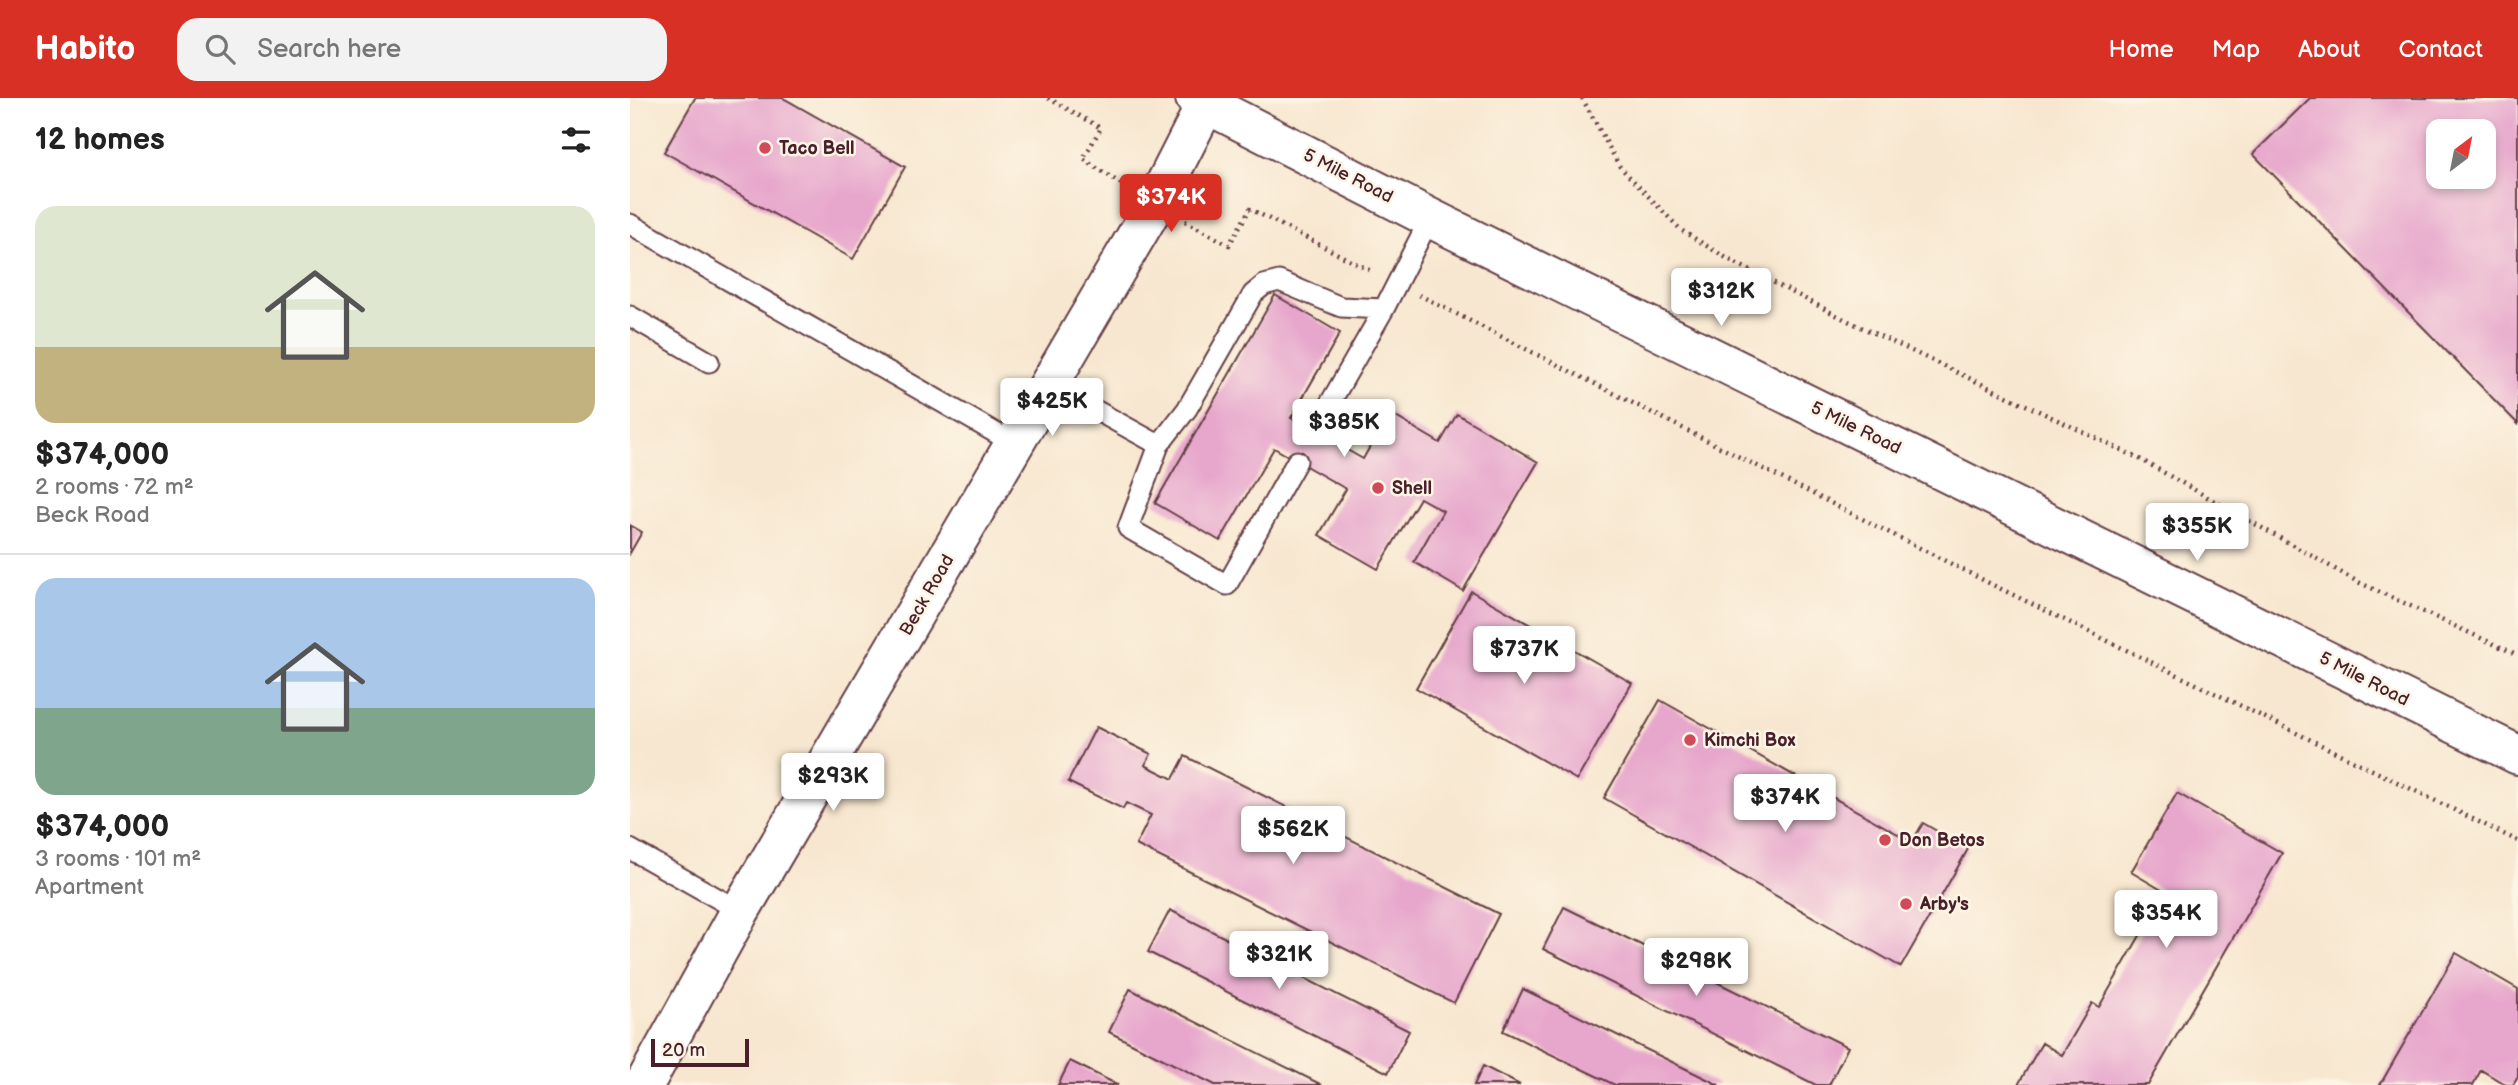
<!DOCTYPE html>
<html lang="en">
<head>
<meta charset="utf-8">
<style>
  body { margin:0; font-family:"Balsamiq Sans",sans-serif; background:#f2f2f2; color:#222; height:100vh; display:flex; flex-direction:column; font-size:26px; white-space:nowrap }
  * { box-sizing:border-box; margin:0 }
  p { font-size:23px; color:#767676 }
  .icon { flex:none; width:38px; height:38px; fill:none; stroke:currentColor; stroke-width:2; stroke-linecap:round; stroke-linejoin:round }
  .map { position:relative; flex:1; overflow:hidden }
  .panel { display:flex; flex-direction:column; background:#fff; width:630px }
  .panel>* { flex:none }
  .needle { width:46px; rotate:32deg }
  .buttons { position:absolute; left:1796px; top:21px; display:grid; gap:14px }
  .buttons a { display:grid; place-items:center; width:70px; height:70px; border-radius:14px; background:#fff; box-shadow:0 4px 10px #0003; font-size:35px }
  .scale { position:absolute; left:21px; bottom:18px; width:98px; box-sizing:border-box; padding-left:7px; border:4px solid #4a1f2b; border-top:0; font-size:19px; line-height:24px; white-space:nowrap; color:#4a1f2b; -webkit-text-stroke:5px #fcf5e5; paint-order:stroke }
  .price { position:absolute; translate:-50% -60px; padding:0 16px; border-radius:7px; background:#fff; color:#222; font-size:23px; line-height:46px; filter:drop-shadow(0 2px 4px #0008) }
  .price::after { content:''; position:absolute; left:50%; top:42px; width:21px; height:16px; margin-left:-10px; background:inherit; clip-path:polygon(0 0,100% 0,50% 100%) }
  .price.current { background:#d93025; color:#fff }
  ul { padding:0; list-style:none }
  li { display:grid; align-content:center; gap:14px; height:371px; padding:0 35px }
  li+li { border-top:2px solid #e0e0e0 }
  li span { display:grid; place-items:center; height:217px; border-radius:21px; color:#555 }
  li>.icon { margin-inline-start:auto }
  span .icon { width:126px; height:126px; fill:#fffc; stroke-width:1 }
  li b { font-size:30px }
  h2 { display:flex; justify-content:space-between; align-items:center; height:84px; padding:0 35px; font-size:30px }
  header { display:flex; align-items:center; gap:42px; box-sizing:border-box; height:98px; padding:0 35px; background:#d93025; color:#fff }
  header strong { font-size:33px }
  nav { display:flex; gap:38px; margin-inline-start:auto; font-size:24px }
  .search { width:490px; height:63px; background:#f2f2f2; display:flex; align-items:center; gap:18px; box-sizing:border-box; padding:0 24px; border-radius:21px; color:#767676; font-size:26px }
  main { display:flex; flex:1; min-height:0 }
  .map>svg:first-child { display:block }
  .building { fill:#e7a7cc; fill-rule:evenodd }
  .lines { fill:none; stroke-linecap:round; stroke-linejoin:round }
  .service-casing { stroke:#643d44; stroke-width:23 }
  .tertiary-casing { stroke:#643d44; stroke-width:42 }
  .secondary-casing { stroke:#643d44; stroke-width:42 }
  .path { stroke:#643d44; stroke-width:4.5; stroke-dasharray:2 5; stroke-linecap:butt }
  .service { stroke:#fff; stroke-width:19 }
  .tertiary { stroke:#fff; stroke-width:38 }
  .secondary { stroke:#fff; stroke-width:38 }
  .poi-dot { fill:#d1495b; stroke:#fcf5e5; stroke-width:2.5 }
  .labels { text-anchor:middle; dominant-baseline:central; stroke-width:5; stroke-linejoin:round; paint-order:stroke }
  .poi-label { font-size:18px; font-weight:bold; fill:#4a1f2b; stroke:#fcf5e5; text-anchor:start }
  .street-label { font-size:18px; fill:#4a1f2b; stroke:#fcf5e5 }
</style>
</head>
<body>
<header>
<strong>Habito</strong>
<div class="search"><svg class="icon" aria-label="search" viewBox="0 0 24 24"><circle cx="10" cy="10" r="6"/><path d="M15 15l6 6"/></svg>Search here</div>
<nav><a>Home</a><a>Map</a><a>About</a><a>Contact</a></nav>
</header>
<main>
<section class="panel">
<h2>12 homes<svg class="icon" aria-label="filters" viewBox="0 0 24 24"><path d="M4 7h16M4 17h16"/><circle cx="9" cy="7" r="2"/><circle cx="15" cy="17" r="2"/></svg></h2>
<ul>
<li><span style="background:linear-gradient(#dfe7d0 65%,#c2b280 0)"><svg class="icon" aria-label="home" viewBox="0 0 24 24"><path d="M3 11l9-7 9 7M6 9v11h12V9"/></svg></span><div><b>$374,000</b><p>2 rooms · 72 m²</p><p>Beck Road</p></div></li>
<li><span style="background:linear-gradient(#a9c7e8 60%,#7fa58c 0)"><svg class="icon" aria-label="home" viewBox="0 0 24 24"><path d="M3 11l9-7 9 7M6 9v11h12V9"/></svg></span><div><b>$374,000</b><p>3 rooms · 101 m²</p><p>Apartment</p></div></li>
</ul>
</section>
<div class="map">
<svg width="1888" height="987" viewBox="0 0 1888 987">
  <rect width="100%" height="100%" fill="#fcf5e5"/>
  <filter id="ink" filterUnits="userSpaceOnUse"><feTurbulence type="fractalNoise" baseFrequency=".0143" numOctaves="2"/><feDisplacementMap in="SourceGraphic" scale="14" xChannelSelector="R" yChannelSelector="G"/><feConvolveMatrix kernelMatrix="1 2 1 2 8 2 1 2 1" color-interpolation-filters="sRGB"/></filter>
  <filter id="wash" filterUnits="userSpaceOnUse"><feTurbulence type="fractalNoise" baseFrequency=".00686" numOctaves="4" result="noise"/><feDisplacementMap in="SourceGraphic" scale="28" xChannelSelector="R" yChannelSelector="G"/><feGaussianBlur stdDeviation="1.57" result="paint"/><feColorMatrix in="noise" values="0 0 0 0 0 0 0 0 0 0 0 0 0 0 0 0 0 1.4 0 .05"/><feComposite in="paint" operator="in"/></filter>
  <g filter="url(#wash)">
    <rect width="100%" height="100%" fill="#f8e7d0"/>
    <g id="blocks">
      <path class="building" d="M 65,0 L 153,0 L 275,69 L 223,161 L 34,54 Z
        M 1680,0 L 1888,0 L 1888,326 L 1623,56 ZM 1808,33 L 1853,33 L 1853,79 L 1808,79 Z
        M 645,197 L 710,235 L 661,320 L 733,361 L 759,315 L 810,345 L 827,316 L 908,364 L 833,493 L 784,464 L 813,413 L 790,400 L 748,471 L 689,437 L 716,391 L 644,350 L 590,443 L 525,405 Z
        M 0,427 L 12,434 L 0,455 Z
        M 841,493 L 1002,585 L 947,682 L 786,590 Z
        M 1030,602 L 1282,744 L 1293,725 L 1338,751 L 1271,869 L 974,700 Z
        M 466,629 L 521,656 L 515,667 L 543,681 L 555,658 L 869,816 L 824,905 L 506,747 L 521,717 L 496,705 L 493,711 L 438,684 Z
        M 1547,695 L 1652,755 L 1518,987 L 1388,987 L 1412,945 L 1432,957 L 1462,905 L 1469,909 L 1535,794 L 1501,774 Z
        M 934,809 L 1218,949 L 1199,987 L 1186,987 L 913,851 Z
        M 540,812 L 779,933 L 758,975 L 518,854 Z
        M 1826,855 L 1888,891 L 1888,979 L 1883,987 L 1876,987 L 1851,972 L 1843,987 L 1750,987 Z
        M 500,891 L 692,987 L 585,987 L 479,934 Z
        M 893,891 L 1089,987 L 985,987 L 873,933 Z
        M 440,963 L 488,987 L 428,987 Z
        M 853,968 L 890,987 L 844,987 Z"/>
    </g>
  </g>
  <g filter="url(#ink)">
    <use href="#blocks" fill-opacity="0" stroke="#643d44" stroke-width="2"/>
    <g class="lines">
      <defs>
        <path id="service" d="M 0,126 L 385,346
          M 0,218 L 79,264
          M 418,286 L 529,347 L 557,311 L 623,196 L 634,187 L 649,183 L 711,209 L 754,211 L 800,120
          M 684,333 L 754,211
          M 529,347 L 498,430 L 597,487 L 667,363
          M 0,751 L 110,813"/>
        <path id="tertiary" d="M 565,0 L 800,120 L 1888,657"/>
        <path id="secondary" d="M 14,987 L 110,813 L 525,106 L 579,0"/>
      </defs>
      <use href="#service" class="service-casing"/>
      <use href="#tertiary" class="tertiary-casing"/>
      <use href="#secondary" class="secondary-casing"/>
      <path class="path" d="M 418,0 L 471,30 L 453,61 L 496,89
        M 952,0 L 990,69 L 1051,132 L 1098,161 L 1214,221 L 1508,360 L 1728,484 L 1888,557
        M 555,123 L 599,147 L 620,111 L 743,174
        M 789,197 L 1365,488 L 1888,743"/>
      <use href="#service" class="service"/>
      <use href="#tertiary" class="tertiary"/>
      <use href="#secondary" class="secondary"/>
    </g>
  </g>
  <g class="poi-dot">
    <circle cx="135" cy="50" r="7"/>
    <circle cx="748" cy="390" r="7"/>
    <circle cx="1060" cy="642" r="7"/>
    <circle cx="1255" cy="742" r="7"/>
    <circle cx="1276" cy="806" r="7"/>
  </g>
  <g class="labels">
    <g class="poi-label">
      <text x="149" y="50">Taco Bell</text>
      <text x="762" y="390">Shell</text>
      <text x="1074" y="642">Kimchi Box</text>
      <text x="1269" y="742">Don Betos</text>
      <text x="1290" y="806">Arby's</text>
    </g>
    <g class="street-label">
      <text transform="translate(718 78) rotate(27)">5 Mile Road</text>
      <text transform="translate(1226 330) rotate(26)">5 Mile Road</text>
      <text transform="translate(297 497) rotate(-60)">Beck Road</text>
      <text transform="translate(1734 581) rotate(27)">5 Mile Road</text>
    </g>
  </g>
</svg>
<div class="buttons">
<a><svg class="needle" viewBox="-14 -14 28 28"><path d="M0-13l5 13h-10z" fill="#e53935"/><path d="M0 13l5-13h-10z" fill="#767676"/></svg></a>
</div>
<div class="scale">20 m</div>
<b class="price current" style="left:541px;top:136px">$374K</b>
<b class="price" style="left:1091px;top:230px">$312K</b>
<b class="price" style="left:422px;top:340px">$425K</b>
<b class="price" style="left:714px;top:361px">$385K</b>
<b class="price" style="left:1567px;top:465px">$355K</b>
<b class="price" style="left:894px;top:588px">$737K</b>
<b class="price" style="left:203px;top:715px">$293K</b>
<b class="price" style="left:1155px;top:736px">$374K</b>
<b class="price" style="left:663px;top:768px">$562K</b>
<b class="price" style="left:1536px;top:852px">$354K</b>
<b class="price" style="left:649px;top:893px">$321K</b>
<b class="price" style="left:1066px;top:900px">$298K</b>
</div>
</main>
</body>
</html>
